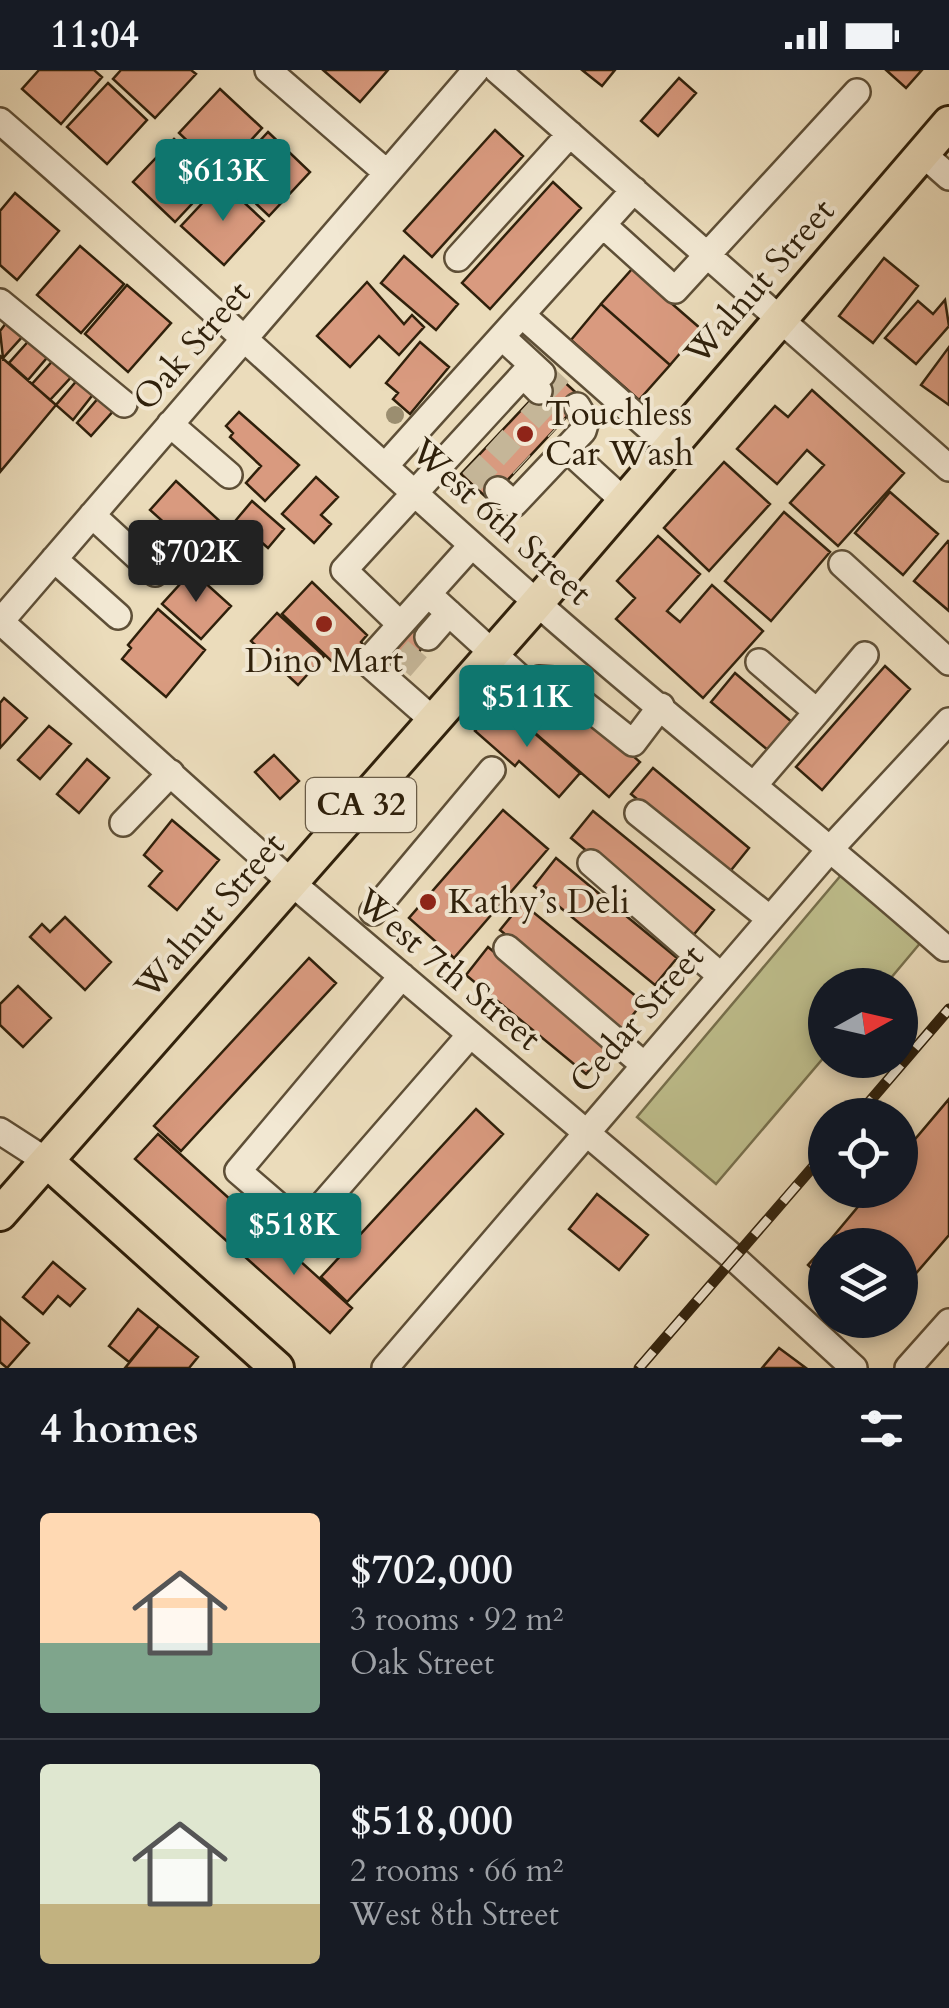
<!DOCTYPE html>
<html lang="en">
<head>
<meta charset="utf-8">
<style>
  body { margin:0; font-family:Cardo,serif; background:#20242c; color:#f1f3f6; height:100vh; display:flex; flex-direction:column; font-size:38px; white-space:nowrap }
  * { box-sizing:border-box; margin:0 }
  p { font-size:32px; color:#9ea1a6 }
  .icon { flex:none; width:55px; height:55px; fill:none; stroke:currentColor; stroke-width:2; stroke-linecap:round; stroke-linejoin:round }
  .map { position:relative; height:1298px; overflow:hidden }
  .drawer { display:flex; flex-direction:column; background:#171b24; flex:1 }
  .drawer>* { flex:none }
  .needle { width:65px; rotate:82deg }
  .controls { position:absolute; left:808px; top:898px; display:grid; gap:20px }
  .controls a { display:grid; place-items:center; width:110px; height:110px; border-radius:50%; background:#171b24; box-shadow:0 5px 15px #0003; font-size:50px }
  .price { position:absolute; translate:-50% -85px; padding:0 22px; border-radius:10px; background:#0f766e; color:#fff; font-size:32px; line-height:65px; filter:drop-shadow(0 2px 5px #0008) }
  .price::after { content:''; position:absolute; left:50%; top:60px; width:30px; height:22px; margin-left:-15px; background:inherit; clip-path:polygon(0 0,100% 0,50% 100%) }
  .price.active { background:#222; color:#fff }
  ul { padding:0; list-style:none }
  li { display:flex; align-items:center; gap:30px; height:250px; padding:0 40px }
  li+li { border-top:2px solid #363941 }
  li span { display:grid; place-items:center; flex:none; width:280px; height:200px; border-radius:10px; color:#555 }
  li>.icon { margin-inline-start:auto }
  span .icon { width:120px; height:120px; fill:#fffc; stroke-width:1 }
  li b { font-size:42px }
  h2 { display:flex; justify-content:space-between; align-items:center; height:120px; padding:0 40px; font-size:42px }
  .status { display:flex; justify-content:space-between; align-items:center; height:70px; padding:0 50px; background:#171b24; direction:ltr }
  .status svg { height:28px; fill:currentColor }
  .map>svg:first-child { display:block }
  .green { fill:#bebe8c; stroke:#766f4c; stroke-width:2.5 }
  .building { fill:#d99a7f; stroke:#2f200b; stroke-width:2.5 }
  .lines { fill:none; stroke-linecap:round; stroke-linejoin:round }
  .minor-tunnel { stroke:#c5b698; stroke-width:25; stroke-dasharray:25 12; stroke-linecap:butt }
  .minor-casing { stroke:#5e4f37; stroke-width:30 }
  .major-casing { stroke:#2f200b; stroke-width:38 }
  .minor { stroke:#f2e8d3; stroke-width:25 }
  .major { stroke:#ebdcbb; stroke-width:32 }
  .rail-casing { stroke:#2f200b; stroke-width:11 }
  .rail { stroke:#f2e8d3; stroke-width:8; stroke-dasharray:22; stroke-linecap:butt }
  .tree { fill:#9b8e70 }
  .poi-dot { fill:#8f2418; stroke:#f2e8d3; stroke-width:4 }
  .labels { text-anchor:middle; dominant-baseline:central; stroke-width:8; stroke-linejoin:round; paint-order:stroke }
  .shield { fill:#f2e8d3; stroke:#6a5c47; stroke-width:2.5 }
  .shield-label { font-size:32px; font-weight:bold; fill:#2f200b }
  .street-label { font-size:35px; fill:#2f200b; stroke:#f2e8d3 }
  .poi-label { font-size:35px; fill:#2f200b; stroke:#f2e8d3; text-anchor:start }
</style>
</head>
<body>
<div class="status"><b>11:04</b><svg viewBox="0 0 49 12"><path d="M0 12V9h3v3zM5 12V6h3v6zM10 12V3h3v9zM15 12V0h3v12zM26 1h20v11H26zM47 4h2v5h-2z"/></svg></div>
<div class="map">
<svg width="949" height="1298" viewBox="0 0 949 1298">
  <rect width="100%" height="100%" fill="#ebdcbb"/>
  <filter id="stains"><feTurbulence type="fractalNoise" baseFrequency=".002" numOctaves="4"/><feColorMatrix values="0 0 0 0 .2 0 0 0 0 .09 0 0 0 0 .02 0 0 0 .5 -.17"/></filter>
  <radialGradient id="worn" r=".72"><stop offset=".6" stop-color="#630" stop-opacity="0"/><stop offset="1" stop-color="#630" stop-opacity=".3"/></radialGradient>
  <path class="green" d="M 842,804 L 922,871 L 885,915 L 825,915 L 825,986 L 716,1114 L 637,1047 Z"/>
  <path class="building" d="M 39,0 L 94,0 L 102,7 L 61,54 L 22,19 Z
    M 121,0 L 191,0 L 196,4 L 155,48 L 113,9 Z
    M 323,0 L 388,0 L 360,32 Z
    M 582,0 L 615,0 L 602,16 Z
    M 886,0 L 922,0 L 906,18 Z
    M 679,8 L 696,23 L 658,66 L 641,51 Z
    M 108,13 L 147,50 L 107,94 L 67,57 Z
    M 220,19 L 262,58 L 221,103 L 179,63 Z
    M 495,60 L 523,86 L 432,187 L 404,161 Z
    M 268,62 L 310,102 L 269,146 L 227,106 Z
    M 174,69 L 216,108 L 175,152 L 133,112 Z
    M 222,112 L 264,151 L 224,195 L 181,156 Z
    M 553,112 L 581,138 L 490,239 L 462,213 Z
    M 15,123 L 59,161 L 17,210 L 0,195 L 0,141 Z
    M 80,176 L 124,214 L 81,263 L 37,225 Z
    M 404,186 L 458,234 L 436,260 L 381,213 Z
    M 884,188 L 918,216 L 873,273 L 839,246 Z
    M 632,199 L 701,259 L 670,295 L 601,234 Z
    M 367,212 L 404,254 L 412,245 L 424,257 L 399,285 L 379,266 L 350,297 L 317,266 Z
    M 127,215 L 171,253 L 128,302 L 85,264 Z
    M 945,230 L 949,256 L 916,294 L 885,268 L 918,231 L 933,244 Z
    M 601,234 L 670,295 L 639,330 L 571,270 Z
    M 6,253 L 22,267 L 3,288 L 0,261 Z
    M 33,266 L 51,283 L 28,310 L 9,293 Z
    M 420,272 L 449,297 L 410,344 L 393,329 L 398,323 L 386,313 Z
    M 949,277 L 949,335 L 921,315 Z
    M 0,286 L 56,335 L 0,402 Z
    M 56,287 L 74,304 L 50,330 L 32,314 Z
    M 548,297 L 583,329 L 489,430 L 461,404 L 544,316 Z
    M 79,308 L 95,322 L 73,350 L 56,335 Z
    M 812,320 L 904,403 L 838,476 L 790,433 L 824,395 L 807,380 L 777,414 L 737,379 L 775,336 L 788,347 Z
    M 100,326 L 115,339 L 91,366 L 77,353 Z
    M 239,342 L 299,395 L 265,431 L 246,413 L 261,396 L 230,367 L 233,363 L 226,356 Z
    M 724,392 L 770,434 L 709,501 L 664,458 Z
    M 316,407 L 338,427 L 321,445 L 331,454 L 314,473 L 282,444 Z
    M 176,411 L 224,455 L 198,483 L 150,440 Z
    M 890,422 L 938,464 L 903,505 L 855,463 Z
    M 252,431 L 284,459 L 268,478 L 236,450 Z
    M 784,442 L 830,482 L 771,551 L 725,511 Z
    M 658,466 L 700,504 L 667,541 L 680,552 L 712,515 L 763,561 L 703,628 L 616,549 L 635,528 L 617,511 Z
    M 948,471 L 949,472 L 949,541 L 914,511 Z
    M 192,501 L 231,536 L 201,569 L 162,534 Z
    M 312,512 L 367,565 L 361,572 L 368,580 L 345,604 L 282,544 Z
    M 158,539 L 205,580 L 166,627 L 122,589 L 131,578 L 128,575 Z
    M 277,543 L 324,586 L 298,615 L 251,571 Z
    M 409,551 L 430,569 L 403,600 L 382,582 Z
    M 885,596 L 910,619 L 822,720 L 796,697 Z
    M 735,603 L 793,653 L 769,681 L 711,632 Z
    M 551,614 L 640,692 L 609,727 L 520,650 Z
    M 4,628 L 27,648 L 0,678 L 0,633 Z
    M 500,633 L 580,703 L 559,727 L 519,691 L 515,696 L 475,661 Z
    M 49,656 L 71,674 L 40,709 L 18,690 Z
    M 274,685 L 299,711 L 280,729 L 255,702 Z
    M 87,689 L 109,708 L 79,743 L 57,724 Z
    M 653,698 L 749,778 L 728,804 L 631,724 Z
    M 503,740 L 548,779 L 454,888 L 409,848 Z
    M 593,741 L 714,840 L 691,868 L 571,768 Z
    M 172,750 L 219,790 L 177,840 L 149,816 L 162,801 L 144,785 Z
    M 556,788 L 677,888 L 655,915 L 534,816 Z
    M 522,833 L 643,932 L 621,960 L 500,860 Z
    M 65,847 L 111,892 L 85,920 L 30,867 L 42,854 L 50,862 Z
    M 488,877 L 609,977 L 586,1004 L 466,905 Z
    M 309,888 L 336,913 L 181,1081 L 154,1056 Z
    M 18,916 L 51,948 L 23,977 L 0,955 L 0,934 Z
    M 949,1029 L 949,1165 L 900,1222 L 900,1175 L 826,1175 L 872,1120 L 900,1120 L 900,1087 Z
    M 476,1039 L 503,1064 L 347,1232 L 321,1207 Z
    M 158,1064 L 252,1149 L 230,1174 L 135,1089 Z
    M 597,1124 L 648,1165 L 619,1200 L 569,1159 Z
    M 258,1153 L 352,1238 L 330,1263 L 235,1178 Z
    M 825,1176 L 825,1211 L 808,1195 Z
    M 53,1192 L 85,1219 L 70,1236 L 58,1226 L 43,1244 L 23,1227 Z
    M 138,1239 L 159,1256 L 129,1292 L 109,1276 Z
    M 0,1247 L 29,1273 L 7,1298 L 0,1292 Z
    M 159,1256 L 198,1287 L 189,1298 L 125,1298 Z
    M 779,1278 L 806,1298 L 762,1298 Z"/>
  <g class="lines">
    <path class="minor-tunnel" d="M 542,304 L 577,336
      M 529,332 L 557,358
      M 494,369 L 522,395
      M 471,394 L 498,420
      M 401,598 L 428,567"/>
    <defs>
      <path id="minor" d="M 268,0 L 387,103
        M 497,0 L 949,398
        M 0,51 C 181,208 355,372 535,531 C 669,650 811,759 945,878
        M 923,84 L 949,107
        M 603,155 L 675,220 L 857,22
        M 458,188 L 570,64
        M 0,232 L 124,334
        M 522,245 L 671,377
        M 502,267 L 542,304
        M 170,354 L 229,405
        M 567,379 L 624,431
        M 385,396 L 634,120
        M 498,420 L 514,434 L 583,361 L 586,351 L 577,336
        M 92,445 L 155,503
        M 54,489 L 118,546
        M 842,494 L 949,592
        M 428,524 L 530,617 L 539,609 L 554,610 L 633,673 L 661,636
        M 0,551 L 292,813 L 734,1188 L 854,1298
        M 0,552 L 476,0
        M 400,554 L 344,500 L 523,305 L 539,321
        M 428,567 L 449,543
        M 817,642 L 865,585
        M 434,651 L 367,592 L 472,475
        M 755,714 L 817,642 L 759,592
        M 638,743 L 770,849
        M 123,753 L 171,703
        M 591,793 L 721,906
        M 373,842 L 492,700
        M 507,878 L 644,995
        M 402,906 L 238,1101 L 303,1157 L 470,965
        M 0,1061 L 48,1092
        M 385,1298 L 832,777 L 949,651
        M 908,1298 L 949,1252"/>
      <path id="major" d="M 48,1092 L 277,1298
        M 0,1144 L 537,533 L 949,53"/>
    </defs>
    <use href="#minor" class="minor-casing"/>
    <use href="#major" class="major-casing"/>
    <use href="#minor" class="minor"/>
    <use href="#major" class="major"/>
    <defs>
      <path id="rail" d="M 858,1045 L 949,939
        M 639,1298 L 825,1083"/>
    </defs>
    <use href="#rail" class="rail-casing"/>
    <use href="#rail" class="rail"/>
  </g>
  <circle class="tree" cx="395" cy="345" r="9"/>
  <g class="poi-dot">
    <circle cx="525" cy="364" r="10"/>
    <circle cx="324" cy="554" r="10"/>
    <circle cx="428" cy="832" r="10"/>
  </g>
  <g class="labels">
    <rect class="shield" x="306" y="708" width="110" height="54" rx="8"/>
    <g class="shield-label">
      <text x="361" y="735">CA 32</text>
    </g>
    <g class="street-label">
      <text transform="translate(760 212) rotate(-49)">Walnut Street</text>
      <text transform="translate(192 276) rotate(-49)">Oak Street</text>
      <text transform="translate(501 452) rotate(42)">West 6th Street</text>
      <text transform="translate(210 846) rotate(-49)">Walnut Street</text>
      <text transform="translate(448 900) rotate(40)">West 7th Street</text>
      <text transform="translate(637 949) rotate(-49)">Cedar Street</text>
    </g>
    <g class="poi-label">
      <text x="545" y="344">Touchless<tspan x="545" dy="40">Car Wash</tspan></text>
      <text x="324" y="591" text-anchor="middle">Dino Mart</text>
      <text x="448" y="832">Kathy’s Deli</text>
    </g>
  </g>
  <rect width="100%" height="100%" filter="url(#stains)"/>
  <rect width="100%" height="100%" fill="url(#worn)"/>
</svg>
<div class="controls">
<a><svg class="needle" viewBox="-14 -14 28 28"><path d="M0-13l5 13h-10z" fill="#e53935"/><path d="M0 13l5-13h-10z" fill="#9ea1a6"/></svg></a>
<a><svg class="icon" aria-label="locate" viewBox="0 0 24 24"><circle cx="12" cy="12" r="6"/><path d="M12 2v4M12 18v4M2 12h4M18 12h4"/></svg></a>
<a><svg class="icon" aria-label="layers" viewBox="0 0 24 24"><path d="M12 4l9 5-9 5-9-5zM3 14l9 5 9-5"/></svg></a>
</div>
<b class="price" style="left:223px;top:154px">$613K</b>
<b class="price active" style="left:196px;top:535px">$702K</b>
<b class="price" style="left:527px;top:680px">$511K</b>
<b class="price" style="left:294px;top:1208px">$518K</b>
</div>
<section class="drawer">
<h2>4 homes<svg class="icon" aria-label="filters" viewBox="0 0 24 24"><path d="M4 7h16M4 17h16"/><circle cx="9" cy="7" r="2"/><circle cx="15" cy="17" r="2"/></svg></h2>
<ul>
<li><span style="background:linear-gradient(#ffd9b3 65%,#7fa58c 0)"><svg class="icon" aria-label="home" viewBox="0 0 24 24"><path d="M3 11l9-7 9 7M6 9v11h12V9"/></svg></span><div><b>$702,000</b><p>3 rooms · 92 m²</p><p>Oak Street</p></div></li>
<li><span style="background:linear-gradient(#dfe7d0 70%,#c2b280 0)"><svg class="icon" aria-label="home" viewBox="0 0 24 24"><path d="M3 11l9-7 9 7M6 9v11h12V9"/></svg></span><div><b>$518,000</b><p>2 rooms · 66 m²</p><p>West 8th Street</p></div></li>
</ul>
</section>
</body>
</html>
